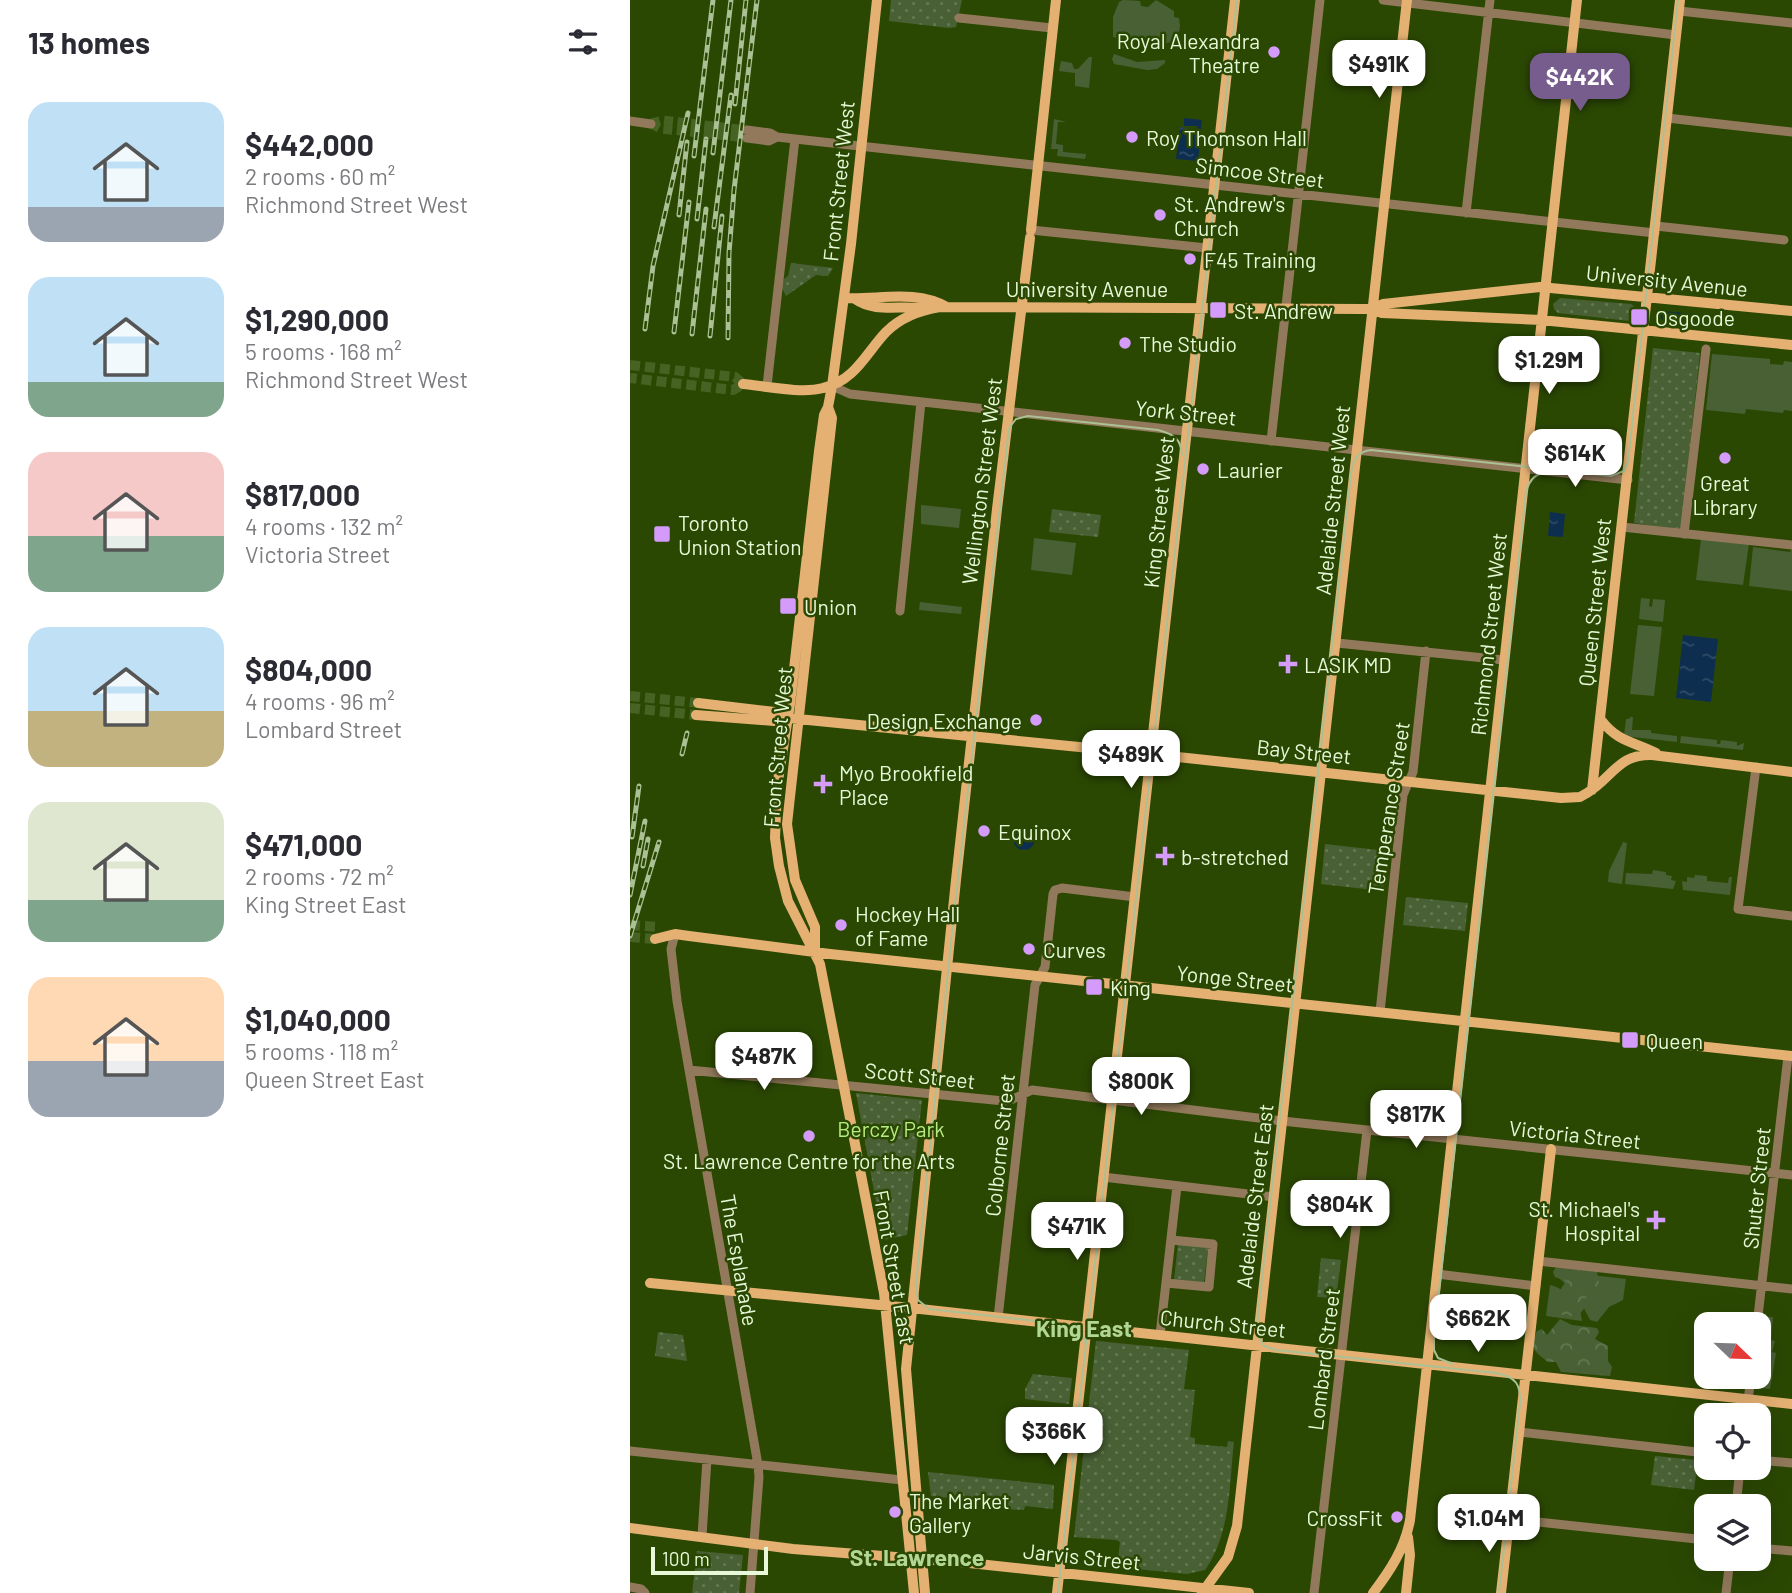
<!DOCTYPE html>
<html lang="en">
<head>
<meta charset="utf-8">
<style>
  body { margin:0; font-family:Barlow,sans-serif; background:#f7f7f7; color:#2b2b33; height:100vh; display:flex; flex-direction:column; font-size:26px; white-space:nowrap }
  * { box-sizing:border-box; margin:0 }
  p { font-size:23px; color:#7c7c81 }
  .icon { flex:none; width:38px; height:38px; fill:none; stroke:currentColor; stroke-width:2; stroke-linecap:round; stroke-linejoin:round }
  .map { position:relative; flex:1; overflow:hidden }
  .drawer { display:flex; flex-direction:column; background:#fff; width:630px }
  .drawer>* { flex:none }
  .needle { width:46px; rotate:113deg }
  .tools { position:absolute; left:1064px; top:1312px; display:grid; gap:14px }
  .tools a { display:grid; place-items:center; width:77px; height:77px; border-radius:14px; background:#fff; box-shadow:0 7px 28px #0002; font-size:35px }
  .scale { position:absolute; left:21px; bottom:18px; width:117px; box-sizing:border-box; padding-left:7px; border:4px solid #e7f9d8; border-top:0; font-size:19px; line-height:24px; white-space:nowrap; color:#e7f9d8; -webkit-text-stroke:5px #2b4803; paint-order:stroke }
  .price { position:absolute; translate:-50% -60px; padding:0 16px; border-radius:14px; background:#fff; color:#222; font-size:23px; line-height:46px; filter:drop-shadow(0 2px 4px #0008) }
  .price::after { content:''; position:absolute; left:50%; top:42px; width:21px; height:16px; margin-left:-10px; background:inherit; clip-path:polygon(0 0,100% 0,50% 100%) }
  .price.on { background:#775d8d; color:#fff }
  ul { padding:0; list-style:none }
  li { display:flex; align-items:center; gap:21px; height:175px; padding:0 28px }
  li span { display:grid; place-items:center; flex:none; width:196px; height:140px; border-radius:21px; color:#555 }
  li>.icon { margin-inline-start:auto }
  span .icon { width:84px; height:84px; fill:#fffc; stroke-width:1 }
  li b { font-size:30px }
  h2 { display:flex; justify-content:space-between; align-items:center; height:84px; padding:0 28px; font-size:30px }
  main { display:flex; flex:1; min-height:0 }
  .map>svg:first-child { display:block }
  .green { fill:#496035 }
  .forest { fill:url(#forest-crowns) }
  .park { fill:url(#park-dots) }
  .water { fill:url(#water-ripples) }
  .lines { fill:none; stroke-linecap:round; stroke-linejoin:round }
  .minor-tunnel { stroke:#476323; stroke-width:9; stroke-dasharray:9 4.5; stroke-linecap:butt }
  .major-tunnel { stroke:#476323; stroke-width:10; stroke-dasharray:10 5; stroke-linecap:butt }
  .minor { stroke:#92795b; stroke-width:9 }
  .major { stroke:#e5b173; stroke-width:10 }
  .tram { stroke:#abc094; stroke-width:2 }
  .rail-casing { stroke:#abc094; stroke-width:5 }
  .rail { stroke:#2b4803; stroke-width:2.5; stroke-dasharray:8; stroke-linecap:butt }
  .poi-dot { fill:#d59bfb; stroke:#2b4803; stroke-width:2.5 }
  .labels { text-anchor:middle; dominant-baseline:central; stroke-width:5; stroke-linejoin:round; paint-order:stroke }
  .poi-label { font-size:21px; fill:#e7f9d8; stroke:#2b4803; text-anchor:start }
  .street-label { font-size:21px; fill:#e7f9d8; stroke:#2b4803 }
  .park-label { font-size:21px; fill:#b5eb81; stroke:#2b4803 }
  .neighbourhood-label { font-size:23px; font-weight:bold; fill:#b2d693; stroke:#2b4803 }
</style>
</head>
<body>
<main>
<section class="drawer">
<h2>13 homes<svg class="icon" aria-label="filters" viewBox="0 0 24 24"><path d="M4 7h16M4 17h16"/><circle cx="9" cy="7" r="2"/><circle cx="15" cy="17" r="2"/></svg></h2>
<ul>
<li><span style="background:linear-gradient(#bfe0f5 75%,#9aa5b1 0)"><svg class="icon" aria-label="home" viewBox="0 0 24 24"><path d="M3 11l9-7 9 7M6 9v11h12V9"/></svg></span><div><b>$442,000</b><p>2 rooms · 60 m²</p><p>Richmond Street West</p></div></li>
<li><span style="background:linear-gradient(#bfe0f5 75%,#7fa58c 0)"><svg class="icon" aria-label="home" viewBox="0 0 24 24"><path d="M3 11l9-7 9 7M6 9v11h12V9"/></svg></span><div><b>$1,290,000</b><p>5 rooms · 168 m²</p><p>Richmond Street West</p></div></li>
<li><span style="background:linear-gradient(#f6c9c9 60%,#7fa58c 0)"><svg class="icon" aria-label="home" viewBox="0 0 24 24"><path d="M3 11l9-7 9 7M6 9v11h12V9"/></svg></span><div><b>$817,000</b><p>4 rooms · 132 m²</p><p>Victoria Street</p></div></li>
<li><span style="background:linear-gradient(#bfe0f5 60%,#c2b280 0)"><svg class="icon" aria-label="home" viewBox="0 0 24 24"><path d="M3 11l9-7 9 7M6 9v11h12V9"/></svg></span><div><b>$804,000</b><p>4 rooms · 96 m²</p><p>Lombard Street</p></div></li>
<li><span style="background:linear-gradient(#dfe7d0 70%,#7fa58c 0)"><svg class="icon" aria-label="home" viewBox="0 0 24 24"><path d="M3 11l9-7 9 7M6 9v11h12V9"/></svg></span><div><b>$471,000</b><p>2 rooms · 72 m²</p><p>King Street East</p></div></li>
<li><span style="background:linear-gradient(#ffd9b3 60%,#9aa5b1 0)"><svg class="icon" aria-label="home" viewBox="0 0 24 24"><path d="M3 11l9-7 9 7M6 9v11h12V9"/></svg></span><div><b>$1,040,000</b><p>5 rooms · 118 m²</p><p>Queen Street East</p></div></li>
</ul>
</section>
<div class="map">
<svg width="1162" height="1593" viewBox="0 0 1162 1593">
  <defs>
    <pattern id="forest-crowns" width="20" height="18" patternUnits="userSpaceOnUse" patternTransform="scale(1.75)"><rect width="20" height="18" fill="#496035"/><path d="M2 6a3 3 0 1 1 6 0M12 15a3 3 0 1 1 6 0" fill="none" stroke="#637852"/></pattern>
    <pattern id="park-dots" width="8" height="8" patternUnits="userSpaceOnUse" patternTransform="scale(1.75)"><rect width="8" height="8" fill="#496035"/><path d="M2 2h.1M6 6h.1" fill="none" stroke="#637852" stroke-width="1.8" stroke-linecap="round"/></pattern>
    <pattern id="water-ripples" width="26" height="14" patternUnits="userSpaceOnUse" patternTransform="scale(1.75)"><rect width="26" height="14" fill="#0d2e4e"/><path d="M2 4q2-2 4 0t4 0M15 11q2-2 4 0t4 0" fill="none" stroke="#304d67"/></pattern>
  </defs>
  <rect width="100%" height="100%" fill="#2b4803"/>
  <path class="green" d="M 493,0 L 510,1 L 511,6 L 518,7 L 526,0 L 544,11 L 544,17 L 549,18 L 550,27 L 547,40 L 534,44 L 525,43 L 522,37 L 506,38 L 503,48 L 493,48 L 487,45 L 488,38 L 483,37 L 483,17 L 489,2 Z
    M 484,54 L 507,62 L 535,60 L 535,63 L 527,69 L 517,70 L 484,64 L 482,59 Z
    M 459,57 L 462,57 L 459,88 L 445,86 L 445,73 L 429,71 L 431,61 L 442,63 L 444,69 L 448,69 Z
    M 424,119 L 436,122 L 428,122 L 426,144 L 433,145 L 433,152 L 456,154 L 455,159 L 427,156 L 428,149 L 421,149 Z
    M 1082,354 L 1140,359 L 1140,364 L 1153,365 L 1154,361 L 1162,362 L 1162,411 L 1154,410 L 1153,413 L 1116,409 L 1115,414 L 1076,410 Z
    M 291,505 L 331,509 L 329,528 L 291,524 Z
    M 404,538 L 446,543 L 442,575 L 401,570 Z
    M 1071,539 L 1119,544 L 1113,585 L 1066,580 Z
    M 1123,547 L 1160,552 L 1162,548 L 1162,591 L 1119,586 Z
    M 1011,598 L 1020,599 L 1019,606 L 1022,607 L 1023,599 L 1035,600 L 1033,622 L 1009,619 Z
    M 290,602 L 332,607 L 331,614 L 289,610 Z
    M 1008,625 L 1032,627 L 1024,696 L 1000,694 Z
    M 1000,717 L 1003,717 L 1002,730 L 1021,730 L 1021,733 L 1047,736 L 1047,742 L 994,736 L 996,719 L 999,719 Z
    M 1051,736 L 1087,740 L 1087,744 L 1090,744 L 1091,740 L 1107,742 L 1107,746 L 1114,743 L 1113,750 L 1050,743 Z
    M 993,842 L 997,843 L 992,884 L 978,882 L 979,871 Z
    M 1023,870 L 1036,872 L 1036,875 L 1042,876 L 1041,880 L 1046,881 L 1043,889 L 995,884 L 996,873 L 1022,874 Z
    M 1065,875 L 1077,876 L 1077,881 L 1098,883 L 1099,877 L 1102,877 L 1100,895 L 1053,890 L 1052,881 L 1057,882 L 1057,877 L 1064,878 Z
    M 925,1271 L 996,1279 L 993,1300 L 979,1307 L 967,1322 L 960,1320 L 947,1295 L 926,1275 Z
    M 920,1285 C 935,1288 951,1305 952,1321 L 916,1316 Z
    M 1138,1317 L 1143,1317 L 1141,1340 L 1145,1341 L 1142,1352 L 1146,1353 L 1140,1389 L 1131,1388 Z"/>
  <path class="forest" d="M 927,1266 L 967,1272 L 970,1288 L 967,1292 L 962,1289 L 962,1284 L 957,1284 L 955,1288 L 957,1304 L 948,1317 L 927,1314 L 924,1307 L 929,1292 L 936,1281 L 925,1277 L 923,1272 Z
    M 930,1319 L 942,1325 L 967,1328 L 969,1332 L 965,1339 L 978,1346 L 978,1361 L 982,1367 L 980,1376 L 931,1372 L 926,1362 L 918,1362 C 904,1351 899,1349 907,1331 L 912,1329 L 917,1335 Z"/>
  <path class="park" d="M 261,0 L 332,0 L 326,27 L 319,28 L 259,21 Z
    M 161,263 L 203,268 L 198,276 L 186,275 L 156,296 L 152,288 L 154,279 L 158,276 Z
    M 930,298 L 1001,304 L 1006,308 L 1004,318 L 1000,321 L 928,313 L 924,309 L 923,304 Z
    M 1023,348 L 1070,353 L 1051,531 L 1004,523 Z
    M 422,509 L 471,515 L 468,537 L 419,532 Z
    M 695,844 L 757,851 L 753,891 L 691,884 Z
    M 776,897 L 838,903 L 835,931 L 773,925 Z
    M 226,1093 L 292,1100 L 277,1235 L 253,1240 Z
    M 548,1244 L 578,1247 L 574,1283 L 544,1280 Z
    M 691,1258 L 711,1260 L 706,1298 L 687,1297 Z
    M 28,1332 L 53,1335 L 57,1361 L 25,1356 Z
    M 466,1341 L 559,1350 L 554,1389 L 565,1390 L 560,1437 L 565,1438 L 565,1444 L 597,1447 L 598,1441 L 604,1442 C 599,1485 601,1533 575,1570 L 557,1574 L 487,1567 L 490,1542 L 486,1540 L 444,1537 Z
    M 403,1374 L 442,1378 L 439,1404 L 395,1399 L 395,1389 Z
    M 1025,1456 L 1068,1460 L 1064,1490 L 1021,1485 Z
    M 298,1472 L 424,1485 L 423,1509 L 395,1506 L 394,1510 L 374,1509 L 374,1504 L 301,1496 Z
    M 67,1551 L 113,1555 L 109,1593 L 62,1593 Z"/>
  <path class="water" d="M 554,118 L 572,120 L 568,161 L 546,159 L 550,127 L 557,128 L 557,132 L 567,132 L 567,126 L 554,126 Z
    M 1033,311 L 1068,314 L 1068,323 L 1032,320 L 1030,316 Z
    M 920,512 L 935,514 L 933,537 L 918,536 Z
    M 1053,635 L 1088,639 L 1081,702 L 1046,698 Z
    M383 839a11 11 0 1 1 22 0a11 11 0 1 1-22 0Z"/>
  <g class="lines">
    <path class="minor-tunnel" d="M 21,123 L 33,120 L 117,130
      M 21,124 L 31,129 L 117,138"/>
    <path class="major-tunnel" d="M 0,365 L 105,377 L 113,384 L 103,390 L 0,378
      M 0,696 L 68,703
      M 0,708 L 66,715
      M 0,925 L 30,927
      M 0,937 L 25,939"/>
    <path class="minor" d="M 753,0 L 1046,35
      M 1049,11 L 1162,23
      M 329,18 L 422,28
      M 1037,118 L 1162,132
      M 0,121 L 21,124
      M 117,130 L 140,133 L 147,137 L 1025,233
      M 117,138 L 139,141 L 147,137
      M 836,213 L 860,0
      M 1026,226 L 1154,240
      M 400,236 L 401,230 L 577,248
      M 137,386 L 165,139
      M 202,386 L 220,394 L 998,480
      M 641,441 L 690,0
      M 992,527 L 1162,545
      M 1054,534 L 1076,349
      M 270,611 L 291,402
      M 707,643 L 874,660
      M 1126,767 L 1108,909 L 1162,916
      M 45,934 L 41,949 L 47,1001 L 128,1465 L 129,1477 L 120,1593
      M 750,1012 L 773,795 L 783,772 L 796,651
      M 59,1070 L 374,1101 L 383,1099 L 402,1090 L 652,1121 L 1162,1175
      M 473,1177 L 644,1197
      M 908,1261 L 1162,1289
      M 807,1274 L 906,1286
      M 536,1283 L 579,1287 L 583,1244 L 541,1240
      M 368,1318 L 405,985 L 415,967 L 423,894 L 425,890 L 432,888 L 505,897
      M 1127,1325 L 1158,1056
      M 530,1335 L 547,1186
      M 1116,1416 L 1121,1377
      M 889,1432 L 1076,1453
      M 0,1451 L 272,1480
      M 1129,1460 L 1162,1463
      M 1106,1507 L 1110,1468
      M 879,1519 L 1076,1540
      M 72,1536 L 77,1459
      M 1129,1548 L 1162,1551
      M 0,1587 L 11,1589 L 15,1593
      M 684,1593 L 737,1130
      M 1096,1593 L 1100,1559"/>
    <path class="major" d="M 247,0 L 221,244 L 202,386 L 198,407 L 194,415 L 189,451 L 160,704 L 147,787 L 145,838 L 149,866 L 158,901 L 190,964 L 254,1293 L 284,1593
      M 401,230 L 426,0
      M 214,298 C 248,300 285,289 317,307
      M 225,299 C 246,314 273,304 297,309
      M 742,309 L 752,313 L 911,320 L 1162,345
      M 113,384 C 135,386 172,394 193,388 C 225,381 236,353 256,332 C 270,318 291,310 310,307 L 732,309 L 742,309 L 753,304 L 910,287 L 1162,311
      M 68,703 L 145,712 L 158,718
      M 66,715 L 144,721 L 158,718 L 510,753 L 931,798 L 950,797 L 957,793 C 983,777 988,754 1022,755 L 1162,772
      M 971,720 C 988,742 1002,741 1026,753
      M 962,790 L 1050,0
      M 25,939 L 45,934 L 59,936 L 200,954 L 1162,1056
      M 185,951 L 185,927 L 165,880 L 157,824 L 202,418 L 198,407
      M 20,1283 L 281,1308 L 1162,1404
      M 0,1528 L 163,1549 L 330,1562 L 619,1593
      M 295,1593 L 276,1369 L 326,880 L 367,509 L 400,238
      M 427,1593 L 605,0
      M 572,1593 L 598,1557 L 607,1526 L 777,0
      M 743,1593 C 760,1571 775,1548 780,1520 L 947,0
      M 776,1593 L 780,1555 L 778,1537
      M 871,1593 L 921,1149"/>
    <path class="tram" d="M 456,1345 L 452,1332 L 441,1325 L 299,1309 L 288,1300 L 286,1284 L 324,914 L 379,428 L 386,419 L 398,416 L 528,430 C 544,434 551,439 552,455
      M 823,1364 L 808,1358 L 804,1350 L 804,1337 L 896,492 C 900,478 906,473 920,472
      M 428,1593 L 607,0
      M 869,1593 L 890,1404 C 891,1384 886,1377 866,1373 L 646,1350 L 634,1346 L 626,1333 L 721,475 C 722,462 727,451 741,450 L 981,476 L 994,471 L 998,462 L 1048,0"/>
    <defs>
      <path id="rail" d="M 105,104 L 116,0
        M 83,153 L 101,0
        M 64,156 L 83,0
        M 49,215 L 57,142
        M 67,219 L 76,139
        M 84,227 L 101,95
        M 15,329 L 23,266 L 58,113
        M 44,332 L 59,202
        M 62,334 L 76,209
        M 80,336 L 92,216
        M 98,338 L 99,253 L 104,190 L 127,0
        M 52,754 L 57,733
        M 2,837 L 9,786
        M 13,866 L 18,839
        M 0,895 L 15,821
        M 0,936 L 29,842"/>
    </defs>
    <use href="#rail" class="rail-casing"/>
    <use href="#rail" class="rail"/>
  </g>
  <g class="poi-dot">
    <circle cx="644" cy="52" r="7"/>
    <circle cx="502" cy="137" r="7"/>
    <circle cx="530" cy="215" r="7"/>
    <circle cx="560" cy="259" r="7"/>
    <rect x="579" y="301" width="18" height="18" rx="3.5"/>
    <rect x="1000" y="308" width="18" height="18" rx="3.5"/>
    <circle cx="495" cy="343" r="7"/>
    <circle cx="1095" cy="458" r="7"/>
    <circle cx="573" cy="469" r="7"/>
    <rect x="23" y="525" width="18" height="18" rx="3.5"/>
    <rect x="149" y="597" width="18" height="18" rx="3.5"/>
    <path d="M654.5 653.5h7v7h7v7h-7v7h-7v-7h-7v-7h7z"/>
    <circle cx="406" cy="720" r="7"/>
    <path d="M189.5 773.5h7v7h7v7h-7v7h-7v-7h-7v-7h7z"/>
    <circle cx="354" cy="831" r="7"/>
    <path d="M531.5 845.5h7v7h7v7h-7v7h-7v-7h-7v-7h7z"/>
    <circle cx="211" cy="925" r="7"/>
    <circle cx="399" cy="949" r="7"/>
    <rect x="455" y="978" width="18" height="18" rx="3.5"/>
    <rect x="991" y="1031" width="18" height="18" rx="3.5"/>
    <circle cx="179" cy="1136" r="7"/>
    <path d="M1022.5 1209.5h7v7h7v7h-7v7h-7v-7h-7v-7h7z"/>
    <circle cx="265" cy="1512" r="7"/>
    <circle cx="767" cy="1517" r="7"/>
  </g>
  <g class="labels">
    <g class="poi-label">
      <text x="630" y="40" text-anchor="end">Royal Alexandra<tspan x="630" dy="24">Theatre</tspan></text>
      <text x="516" y="137">Roy Thomson Hall</text>
      <text x="544" y="203">St. Andrew's<tspan x="544" dy="24">Church</tspan></text>
      <text x="574" y="259">F45 Training</text>
      <text x="604" y="310">St. Andrew</text>
      <text x="1025" y="317">Osgoode</text>
      <text x="509" y="343">The Studio</text>
      <text x="587" y="469">Laurier</text>
      <text x="1095" y="482" text-anchor="middle">Great<tspan x="1095" dy="24">Library</tspan></text>
      <text x="48" y="522">Toronto<tspan x="48" dy="24">Union Station</tspan></text>
      <text x="174" y="606">Union</text>
      <text x="674" y="664">LASIK MD</text>
      <text x="392" y="720" text-anchor="end">Design Exchange</text>
      <text x="209" y="772">Myo Brookfield<tspan x="209" dy="24">Place</tspan></text>
      <text x="368" y="831">Equinox</text>
      <text x="551" y="856">b-stretched</text>
      <text x="225" y="913">Hockey Hall<tspan x="225" dy="24">of Fame</tspan></text>
      <text x="413" y="949">Curves</text>
      <text x="480" y="987">King</text>
      <text x="1016" y="1040">Queen</text>
      <text x="179" y="1160" text-anchor="middle">St. Lawrence Centre for the Arts</text>
      <text x="1010" y="1208" text-anchor="end">St. Michael's<tspan x="1010" dy="24">Hospital</tspan></text>
      <text x="279" y="1500">The Market<tspan x="279" dy="24">Gallery</tspan></text>
      <text x="753" y="1517" text-anchor="end">CrossFit</text>
    </g>
    <g class="street-label">
      <text transform="translate(630 172) rotate(7)">Simcoe Street</text>
      <text transform="translate(208 181) rotate(-84)">Front Street West</text>
      <text transform="translate(1037 280) rotate(6)">University Avenue</text>
      <text x="457" y="288">University Avenue</text>
      <text transform="translate(556 412) rotate(6)">York Street</text>
      <text transform="translate(351 481) rotate(-83)">Wellington Street West</text>
      <text transform="translate(702 500) rotate(-84)">Adelaide Street West</text>
      <text transform="translate(528 512) rotate(-84)">King Street West</text>
      <text transform="translate(964 602) rotate(-84)">Queen Street West</text>
      <text transform="translate(858 634) rotate(-84)">Richmond Street West</text>
      <text transform="translate(147 747) rotate(-85)">Front Street West</text>
      <text transform="translate(674 751) rotate(6)">Bay Street</text>
      <text transform="translate(758 808) rotate(-81)">Temperance Street</text>
      <text transform="translate(605 978) rotate(6)">Yonge Street</text>
      <text transform="translate(290 1075) rotate(6)">Scott Street</text>
      <text transform="translate(945 1134) rotate(6)">Victoria Street</text>
      <text transform="translate(369 1145) rotate(-84)">Colborne Street</text>
      <text transform="translate(1126 1188) rotate(-84)">Shuter Street</text>
      <text transform="translate(624 1196) rotate(-83)">Adelaide Street East</text>
      <text transform="translate(110 1260) rotate(80)">The Esplanade</text>
      <text transform="translate(265 1267) rotate(80)">Front Street East</text>
      <text transform="translate(593 1323) rotate(6)">Church Street</text>
      <text transform="translate(693 1359) rotate(-83)">Lombard Street</text>
      <text transform="translate(452 1556) rotate(6)">Jarvis Street</text>
    </g>
    <g class="park-label">
      <text x="261" y="1128">Berczy Park</text>
    </g>
    <g class="neighbourhood-label">
      <text x="454" y="1328">King East</text>
      <text x="287" y="1557">St. Lawrence</text>
    </g>
  </g>
</svg>
<div class="tools">
<a><svg class="needle" viewBox="-14 -14 28 28"><path d="M0-13l5 13h-10z" fill="#e53935"/><path d="M0 13l5-13h-10z" fill="#7c7c81"/></svg></a>
<a><svg class="icon" aria-label="locate" viewBox="0 0 24 24"><circle cx="12" cy="12" r="6"/><path d="M12 2v4M12 18v4M2 12h4M18 12h4"/></svg></a>
<a><svg class="icon" aria-label="layers" viewBox="0 0 24 24"><path d="M12 4l9 5-9 5-9-5zM3 14l9 5 9-5"/></svg></a>
</div>
<div class="scale">100 m</div>
<b class="price" style="left:749px;top:100px">$491K</b>
<b class="price on" style="left:950px;top:113px">$442K</b>
<b class="price" style="left:919px;top:396px">$1.29M</b>
<b class="price" style="left:945px;top:489px">$614K</b>
<b class="price" style="left:501px;top:790px">$489K</b>
<b class="price" style="left:134px;top:1092px">$487K</b>
<b class="price" style="left:511px;top:1117px">$800K</b>
<b class="price" style="left:786px;top:1150px">$817K</b>
<b class="price" style="left:710px;top:1240px">$804K</b>
<b class="price" style="left:447px;top:1262px">$471K</b>
<b class="price" style="left:848px;top:1354px">$662K</b>
<b class="price" style="left:424px;top:1467px">$366K</b>
<b class="price" style="left:859px;top:1554px">$1.04M</b>
</div>
</main>
</body>
</html>
